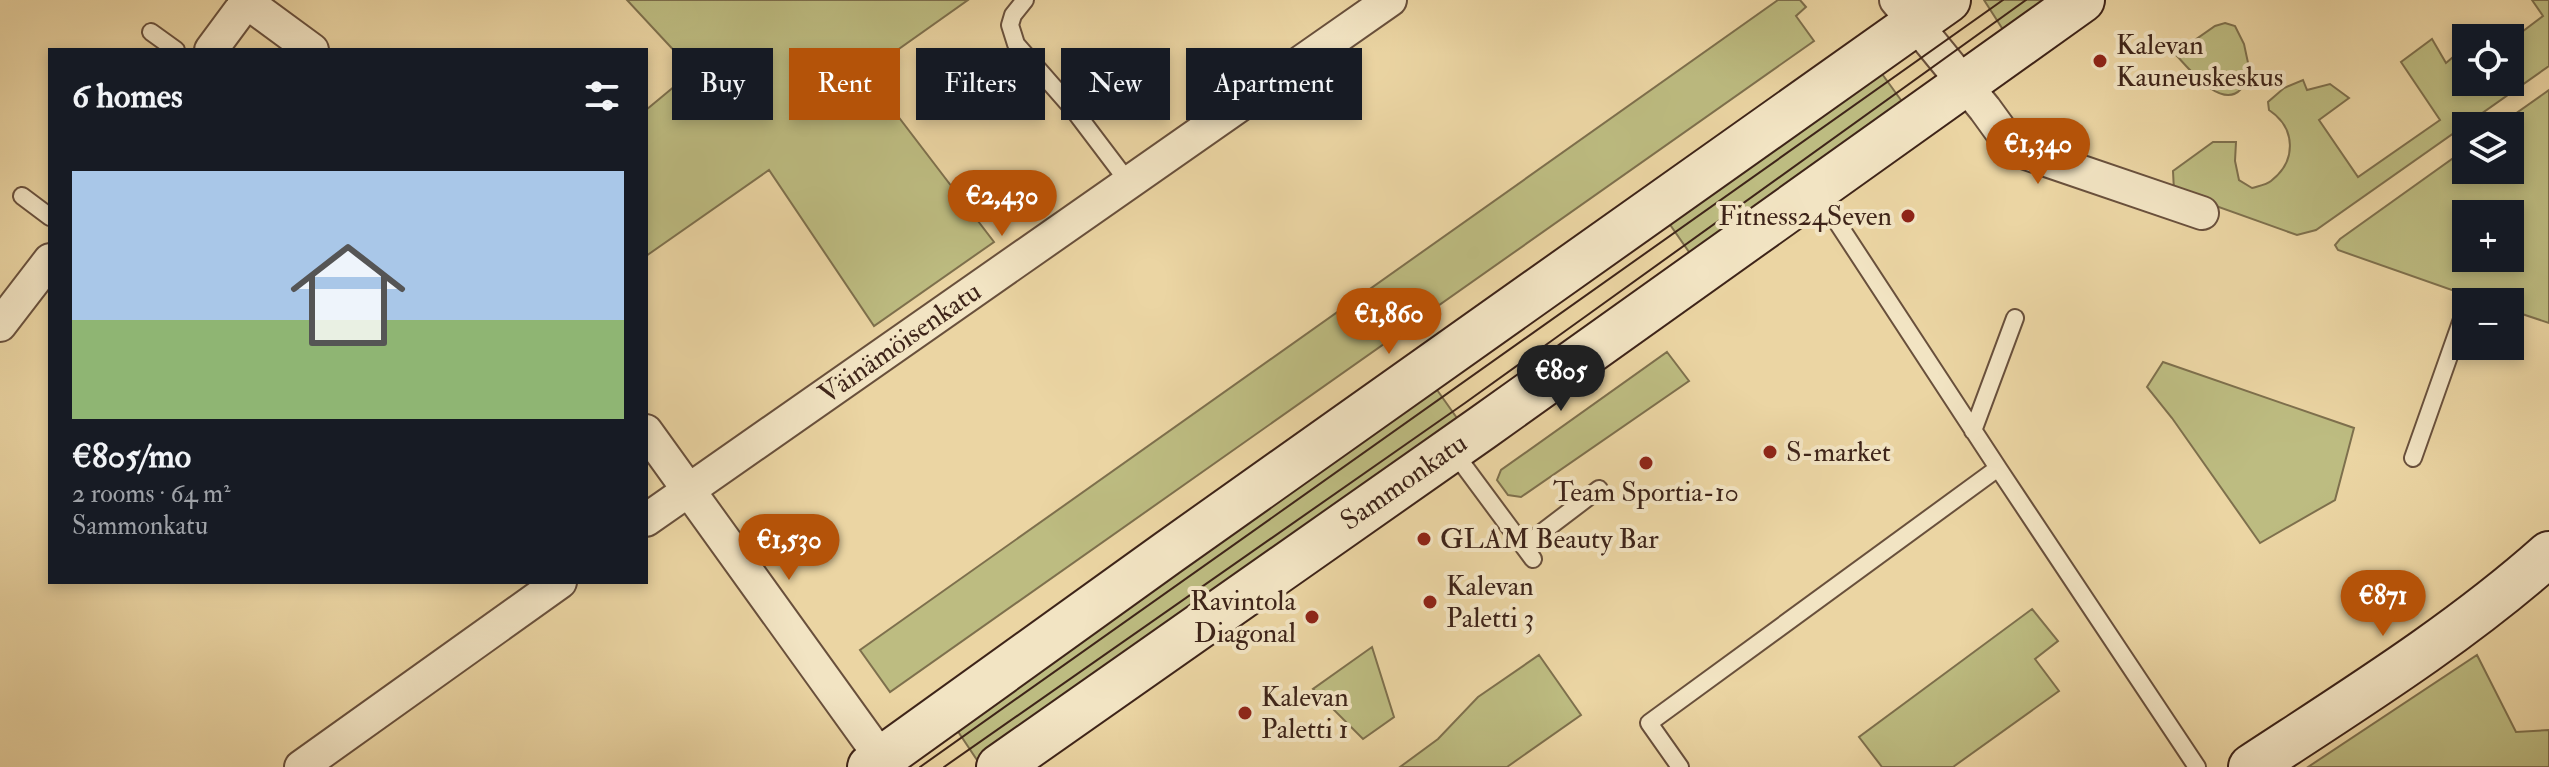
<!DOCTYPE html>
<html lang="en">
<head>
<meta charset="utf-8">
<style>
  body { margin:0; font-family:"IM FELL Double Pica",serif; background:#20242c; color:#f1f3f6; height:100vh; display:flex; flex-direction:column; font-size:30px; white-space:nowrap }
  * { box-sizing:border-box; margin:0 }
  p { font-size:26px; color:#9ea1a6 }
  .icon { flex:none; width:44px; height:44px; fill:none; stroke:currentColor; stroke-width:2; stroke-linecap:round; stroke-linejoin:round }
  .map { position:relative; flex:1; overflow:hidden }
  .panel { position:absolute; left:48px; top:48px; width:600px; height:536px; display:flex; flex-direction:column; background:#171b24; border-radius:0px; box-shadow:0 4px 12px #0003 }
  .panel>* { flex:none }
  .hud { position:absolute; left:672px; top:48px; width:760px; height:72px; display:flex; gap:16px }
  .tools { position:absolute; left:2452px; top:24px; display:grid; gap:16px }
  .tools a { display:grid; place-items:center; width:72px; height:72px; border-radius:0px; background:#171b24; box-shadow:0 4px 12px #0003; font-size:40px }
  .price { position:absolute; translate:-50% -68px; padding:0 18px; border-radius:28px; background:#b45309; color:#fff; font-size:26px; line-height:52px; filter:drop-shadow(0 2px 4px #0008) }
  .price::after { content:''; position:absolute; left:50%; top:48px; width:24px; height:18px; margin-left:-12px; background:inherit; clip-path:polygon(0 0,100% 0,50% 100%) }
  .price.selected { background:#222; color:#fff }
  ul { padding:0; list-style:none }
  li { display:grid; align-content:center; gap:16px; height:424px; padding:0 24px }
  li+li { border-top:2px solid #363941 }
  li span { display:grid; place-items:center; height:248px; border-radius:0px; color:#555 }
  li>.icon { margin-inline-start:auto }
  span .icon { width:144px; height:144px; fill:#fffc; stroke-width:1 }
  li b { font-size:34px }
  h2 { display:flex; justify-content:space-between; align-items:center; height:96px; padding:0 24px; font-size:34px }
  .pill { padding:0 28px; border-radius:0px; background:#171b24; box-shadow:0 4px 12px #0003; font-size:28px; line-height:72px }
  .pill.selected { background:#b45309; color:#fff }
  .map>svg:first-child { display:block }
  .green { fill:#bdbc81; stroke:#7e704d; stroke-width:2; fill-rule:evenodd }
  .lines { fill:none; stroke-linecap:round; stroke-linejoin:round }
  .lane-casing { stroke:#69503c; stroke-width:20 }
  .street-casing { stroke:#69503c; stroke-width:36 }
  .secondary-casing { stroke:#3e2419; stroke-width:48 }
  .lane { stroke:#f2e4c3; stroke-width:16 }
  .street { stroke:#f2e4c3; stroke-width:32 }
  .secondary { stroke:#f2e4c3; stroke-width:44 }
  .tram { stroke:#3e2419; stroke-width:2 }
  .poi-dot { fill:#8f2418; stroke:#f2e4c3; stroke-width:3 }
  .labels { text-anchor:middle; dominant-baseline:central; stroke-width:8; stroke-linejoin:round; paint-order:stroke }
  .poi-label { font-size:28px; fill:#3e2419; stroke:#f2e4c3; text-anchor:start }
  .street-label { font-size:28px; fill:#3e2419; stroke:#f2e4c3 }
</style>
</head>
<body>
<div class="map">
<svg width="2549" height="767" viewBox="0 0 2549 767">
  <rect width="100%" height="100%" fill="#ebd5a3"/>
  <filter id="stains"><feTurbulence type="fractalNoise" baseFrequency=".0025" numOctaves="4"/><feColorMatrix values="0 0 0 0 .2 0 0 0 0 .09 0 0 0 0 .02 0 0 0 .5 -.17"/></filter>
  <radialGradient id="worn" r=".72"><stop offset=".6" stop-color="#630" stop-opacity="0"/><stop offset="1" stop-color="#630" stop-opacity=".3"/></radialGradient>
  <path class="green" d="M 627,0 L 968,0 L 865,73 L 994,242 L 874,326 L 769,170 L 646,256 L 646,110 L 693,71 Z
    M 1778,0 L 1800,0 L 1806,7 L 1796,16 L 1814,41 L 890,692 L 860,650 Z
    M 1984,0 L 2065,0 L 2009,39 Z
    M 2532,0 L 2549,0 L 2549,66 L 2316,230 L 2297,235 L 2174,191 L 2173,171 L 2213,142 L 2236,142 L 2235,161 L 2239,180 L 2252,188 C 2258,186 2266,185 2271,181 C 2297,161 2296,128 2269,110 L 2268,102 L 2284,88 L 2303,80 L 2307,90 L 2330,84 L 2349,98 L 2319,120 L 2358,177 L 2440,120 L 2401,62 L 2432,39 L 2446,63 L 2466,46 L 2466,82 L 2510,82 L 2510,41 L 2543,16 Z
    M 2225,23 L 2235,26 L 2244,44 L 2250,72 C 2247,77 2245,85 2241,89 C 2221,111 2188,67 2175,54 L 2215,26 Z
    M 1877,67 L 1906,107 L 1696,262 L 1664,216 Z
    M 2549,90 L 2549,323 L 2510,310 L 2510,302 L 2486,302 L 2338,250 L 2335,245 L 2340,239 L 2466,149 L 2466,170 L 2510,170 L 2510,126 L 2498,126 ZM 2466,214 L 2510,214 L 2510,258 L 2466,258 Z
    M 1667,352 L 1689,381 L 1521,497 L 1508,495 L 1497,480 L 1501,470 Z
    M 2163,362 L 2354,428 L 2335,500 L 2260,543 L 2172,418 L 2147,387 Z
    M 1430,380 L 1464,428 L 981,766 L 953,724 Z
    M 2032,609 L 2058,641 L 2035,659 L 2059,691 L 1953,767 L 1882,767 L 1859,737 Z
    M 1372,647 L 1394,717 L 1363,739 L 1313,689 Z
    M 1539,655 L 1581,715 L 1507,767 L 1400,767 L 1438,739 L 1478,697 Z
    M 2477,655 L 2516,732 L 2549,730 L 2549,767 L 2308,767 Z"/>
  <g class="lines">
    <defs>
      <path id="lane" d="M 1025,0 L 1013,15 L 1010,25 L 1016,44 L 1073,109 L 1129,183
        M 151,32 L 176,50
        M 22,196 L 50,217
        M 1973,431 L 2015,318
        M 1453,451 L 1533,559
        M 2413,458 L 2466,308
        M 1998,468 L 2197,767
        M 1524,546 L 1599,489
        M 1680,767 L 1649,723 L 1998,468 L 1816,190"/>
      <path id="street" d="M 244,0 L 312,50
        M 1896,0 L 1985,109 L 2014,149 L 2202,213
        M 211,50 L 248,0
        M 0,325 L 50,260
        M 646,431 L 888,767
        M 646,520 L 1390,0
        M 301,767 L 560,582"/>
      <path id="secondary" d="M 870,767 L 1169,552 L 1948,0
        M 999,767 L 1482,428 L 2082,0
        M 2251,767 C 2353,700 2458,635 2549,554"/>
    </defs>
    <use href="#lane" class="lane-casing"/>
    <use href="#street" class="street-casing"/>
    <use href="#secondary" class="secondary-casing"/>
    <use href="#lane" class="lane"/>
    <use href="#street" class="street"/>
    <use href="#secondary" class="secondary"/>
    <path class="tram" d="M 920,767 L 2003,0
      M 944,767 L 1465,403 L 2026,0"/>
  </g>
  <g class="poi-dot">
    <circle cx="2100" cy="61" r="8"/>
    <circle cx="1908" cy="216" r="8"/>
    <circle cx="1770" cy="452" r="8"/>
    <circle cx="1646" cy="463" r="8"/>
    <circle cx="1424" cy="539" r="8"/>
    <circle cx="1430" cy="602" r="8"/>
    <circle cx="1312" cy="617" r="8"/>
    <circle cx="1245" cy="713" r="8"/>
  </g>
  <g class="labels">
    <g class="poi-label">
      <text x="2116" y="45">Kalevan<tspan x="2116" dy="32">Kauneuskeskus</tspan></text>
      <text x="1892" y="216" text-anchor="end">Fitness24Seven</text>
      <text x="1786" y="452">S-market</text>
      <text x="1646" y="492" text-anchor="middle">Team Sportia-10</text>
      <text x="1440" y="539">GLAM Beauty Bar</text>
      <text x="1446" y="586">Kalevan<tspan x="1446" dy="32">Paletti 3</tspan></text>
      <text x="1296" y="601" text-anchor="end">Ravintola<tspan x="1296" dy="32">Diagonal</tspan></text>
      <text x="1261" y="697">Kalevan<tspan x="1261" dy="32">Paletti 1</tspan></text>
    </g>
    <g class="street-label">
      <text transform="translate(900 343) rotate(-35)">Väinämöisenkatu</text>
      <text transform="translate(1404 482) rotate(-35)">Sammonkatu</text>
    </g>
  </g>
  <rect width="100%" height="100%" filter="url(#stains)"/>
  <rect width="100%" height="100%" fill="url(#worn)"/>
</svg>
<div class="tools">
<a><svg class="icon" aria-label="locate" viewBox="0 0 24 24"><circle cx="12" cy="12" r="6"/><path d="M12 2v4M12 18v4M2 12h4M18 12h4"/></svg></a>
<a><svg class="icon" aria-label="layers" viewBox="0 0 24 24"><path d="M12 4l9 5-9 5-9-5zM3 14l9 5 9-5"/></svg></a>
<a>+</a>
<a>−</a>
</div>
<b class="price" style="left:2038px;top:186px">€1,340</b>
<b class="price" style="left:1002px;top:238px">€2,430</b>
<b class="price" style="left:1389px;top:356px">€1,860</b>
<b class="price selected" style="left:1561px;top:413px">€805</b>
<b class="price" style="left:789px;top:582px">€1,530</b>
<b class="price" style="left:2383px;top:638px">€871</b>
<div class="hud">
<a class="pill">Buy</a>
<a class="pill selected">Rent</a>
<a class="pill">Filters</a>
<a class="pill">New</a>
<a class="pill">Apartment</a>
</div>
<section class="panel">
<h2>6 homes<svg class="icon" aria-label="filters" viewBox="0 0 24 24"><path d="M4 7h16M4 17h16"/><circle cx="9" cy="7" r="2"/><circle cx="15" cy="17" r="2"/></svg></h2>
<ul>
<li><span style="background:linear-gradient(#a9c7e8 60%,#8fb573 0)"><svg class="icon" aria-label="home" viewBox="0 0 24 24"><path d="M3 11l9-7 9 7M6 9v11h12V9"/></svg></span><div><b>€805/mo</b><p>2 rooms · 64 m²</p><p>Sammonkatu</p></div></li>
</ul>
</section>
</div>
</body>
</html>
